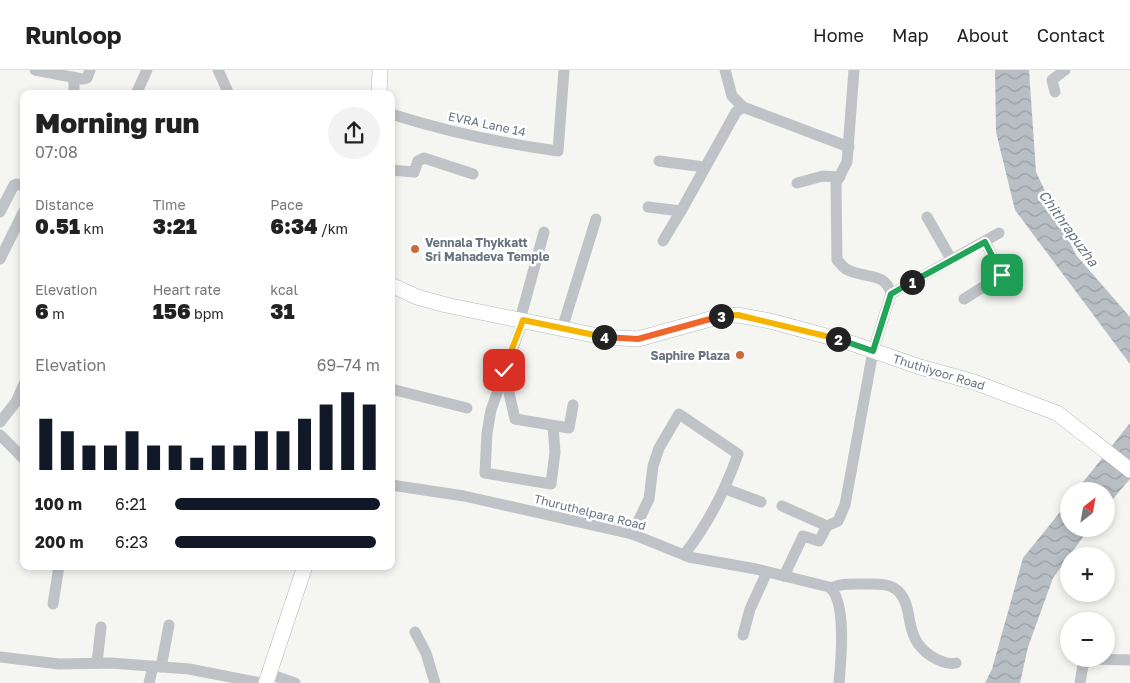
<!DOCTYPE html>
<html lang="en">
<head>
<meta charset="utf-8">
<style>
	body { margin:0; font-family:"Golos Text",sans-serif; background:#f2f2f2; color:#222; height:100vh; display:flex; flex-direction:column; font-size:19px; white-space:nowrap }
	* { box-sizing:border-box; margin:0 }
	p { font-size:16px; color:#767676 }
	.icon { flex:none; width:28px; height:28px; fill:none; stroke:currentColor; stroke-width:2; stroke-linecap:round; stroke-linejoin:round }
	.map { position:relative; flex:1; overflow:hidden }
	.side { position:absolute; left:20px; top:20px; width:375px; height:480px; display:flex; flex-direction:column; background:#fff; border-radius:10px; box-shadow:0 2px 8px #0003 }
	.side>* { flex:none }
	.needle { width:32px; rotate:31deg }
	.buttons { position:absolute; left:1060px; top:412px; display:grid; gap:10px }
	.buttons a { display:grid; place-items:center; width:55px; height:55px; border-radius:50%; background:#fff; box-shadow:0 2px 8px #0003; font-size:25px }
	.pin { position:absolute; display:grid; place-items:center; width:42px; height:42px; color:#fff; margin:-21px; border-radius:10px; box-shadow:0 2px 8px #0006 }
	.km { position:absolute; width:25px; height:25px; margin:-12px; border-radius:50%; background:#222; color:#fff; font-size:14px; line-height:25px; text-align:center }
	.round { display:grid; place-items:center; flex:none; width:52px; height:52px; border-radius:26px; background:#f2f2f2 }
	.headline { display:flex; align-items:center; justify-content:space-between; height:85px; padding:0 15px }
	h1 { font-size:28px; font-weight:800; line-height:38px }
	.metrics { display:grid; grid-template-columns:repeat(3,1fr); gap:8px; height:85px; padding:5px 15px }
	.metrics div { display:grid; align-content:center }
	.metrics b { font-size:21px; font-weight:800 }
	.metrics small { font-size:14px; font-weight:400 }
	.metrics p { font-size:14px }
	.chart { height:140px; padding:10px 15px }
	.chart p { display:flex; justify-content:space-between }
	.chart svg { width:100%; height:90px; margin-top:5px; stroke:#111827; stroke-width:6 }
	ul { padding:0 15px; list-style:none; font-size:16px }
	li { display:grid; grid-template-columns:80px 60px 1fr; align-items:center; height:38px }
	li i { height:12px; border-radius:6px; background:#111827 }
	header { display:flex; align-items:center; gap:30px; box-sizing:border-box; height:70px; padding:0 25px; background:#fff; border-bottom:1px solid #e0e0e0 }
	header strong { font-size:24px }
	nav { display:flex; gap:28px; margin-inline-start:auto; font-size:18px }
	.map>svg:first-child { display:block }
	.water { fill:url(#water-waves) }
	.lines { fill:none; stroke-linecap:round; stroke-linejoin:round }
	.major-casing { stroke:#b3b6ba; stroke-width:16 }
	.minor { stroke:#bfc2c6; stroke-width:11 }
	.major { stroke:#fff; stroke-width:15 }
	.split-1-casing { stroke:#fff; stroke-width:10 }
	.split-2-casing { stroke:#fff; stroke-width:10 }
	.split-3-casing { stroke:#fff; stroke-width:10 }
	.split-4-casing { stroke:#fff; stroke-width:10 }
	.split-5-casing { stroke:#fff; stroke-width:10 }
	.split-1 { stroke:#22a559; stroke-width:6 }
	.split-2 { stroke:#22a559; stroke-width:6 }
	.split-3 { stroke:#f5b400; stroke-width:6 }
	.split-4 { stroke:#f0652b; stroke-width:6 }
	.split-5 { stroke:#f5b400; stroke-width:6 }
	.poi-dot { fill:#cd693b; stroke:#fff; stroke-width:2 }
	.labels { text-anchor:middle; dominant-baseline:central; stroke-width:5; stroke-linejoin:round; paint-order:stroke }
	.street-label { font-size:12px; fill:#687380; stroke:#fff }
	.poi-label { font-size:12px; font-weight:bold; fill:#687380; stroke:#fff; text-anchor:start }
	.water-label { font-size:14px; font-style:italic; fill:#64737c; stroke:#fff }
</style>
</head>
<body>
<header>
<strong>Runloop</strong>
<nav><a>Home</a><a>Map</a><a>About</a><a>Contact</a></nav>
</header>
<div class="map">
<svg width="1130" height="613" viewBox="0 0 1130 613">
	<defs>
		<pattern id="water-waves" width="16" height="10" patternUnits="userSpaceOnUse" patternTransform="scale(1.25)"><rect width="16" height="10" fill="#b7bfc4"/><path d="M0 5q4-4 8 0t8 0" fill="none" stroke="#99a0a4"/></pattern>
	</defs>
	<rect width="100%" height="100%" fill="#f5f5f2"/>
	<!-- water -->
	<g class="water">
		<path d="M 995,0 L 1029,0 L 1036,102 L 1076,185 L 1130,247 L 1130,294 L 1015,140 L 996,62 Z"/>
		<path d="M 1130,353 L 1130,409 L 1106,437 L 1106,421 L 1076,421 Z"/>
		<path d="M 1069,431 L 1069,459 L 1089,459 L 1053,508 L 1028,577 L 1020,613 L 985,613 L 992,599 L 1023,488 Z"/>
	</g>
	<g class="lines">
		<!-- major casing -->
		<g class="major-casing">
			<g id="major">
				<path d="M 379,24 L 380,0"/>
				<path d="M 391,215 L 417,227 L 446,235 L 603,267 L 638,269 L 721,246 L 738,245 L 770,251 L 848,272 L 920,297 L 974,312 L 1057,343 L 1130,400"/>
				<path d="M 266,613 L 305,496"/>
			</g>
		</g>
		<!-- minor -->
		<g class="minor">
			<path d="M 35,0 L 82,9 L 87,8 L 90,0"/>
			<path d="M 218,0 L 229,24"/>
			<path d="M 725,0 L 732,26 L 743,37 L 849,77"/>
			<path d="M 1055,22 L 1052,10 L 1065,0"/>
			<path d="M 74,24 L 74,7"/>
			<path d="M 136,24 L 147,0"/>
			<path d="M 391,44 C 448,62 499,73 558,81 L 564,0"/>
			<path d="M 659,91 L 704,97"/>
			<path d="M 391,100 L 414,102 L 418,91 L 424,88 L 473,104"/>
			<path d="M 797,113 L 823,106 L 840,107"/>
			<path d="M 648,137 L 681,141 L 736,42 L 743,37"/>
			<path d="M 0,142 L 14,115 L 17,114 L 24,116"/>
			<path d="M 927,147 L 951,189"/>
			<path d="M 663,171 L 681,141"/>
			<path d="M 0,189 L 24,141"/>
			<path d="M 891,224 L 999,163"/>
			<path d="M 964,229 L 1002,205 L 985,172"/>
			<path d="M 520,250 L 544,162"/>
			<path d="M 523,250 L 491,340 L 487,363 L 485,403 L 551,414 L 555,382 L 553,356"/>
			<path d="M 562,259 L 596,149"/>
			<path d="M 504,301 L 515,349 L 569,358 L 573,335"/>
			<path d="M 391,319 L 467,338"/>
			<path d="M 0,352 L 16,332 L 24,314"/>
			<path d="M 0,365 L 24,389"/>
			<path d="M 391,415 L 464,426 L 632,464 L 689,487 L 756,499 L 829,517 C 847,530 841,592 839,613"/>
			<path d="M 726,419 L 761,432"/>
			<path d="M 782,436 L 827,456 L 838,451 L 845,435 L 873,281 L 891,224 C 886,201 863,209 846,199 C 843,197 840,193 837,190 L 836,113 L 847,92 L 854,0"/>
			<path d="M 632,464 L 649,429 L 653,396 L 659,378 L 679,344 L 738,384 C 725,421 708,454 684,485"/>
			<path d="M 784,506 L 803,466 L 819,471 L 827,456"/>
			<path d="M 831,518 C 842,513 853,514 865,514 C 876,514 891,513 899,522 C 915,539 902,567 931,586 C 939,591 947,595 956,593"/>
			<path d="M 53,534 L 59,496"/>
			<path d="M 415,562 L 426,583 L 435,613"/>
			<path d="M 743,565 L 750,539 L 767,502"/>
			<path d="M 0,587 L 59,594 L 111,593 L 189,599 L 261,613"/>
			<path d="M 97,593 L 101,557"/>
			<path d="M 161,597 L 169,555"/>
			<path d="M 269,604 L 295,613"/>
			<path d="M 149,613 L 153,596"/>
			<path d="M 1080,613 L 1083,595 L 1091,589 L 1130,590"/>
		</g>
		<!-- major -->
		<use href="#major" class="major"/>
	</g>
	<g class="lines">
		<!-- split-1 casing -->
		<g class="split-1-casing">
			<path id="split-1" d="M 912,212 L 985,172 L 1002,205"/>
		</g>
		<!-- split-2 casing -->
		<g class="split-2-casing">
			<path id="split-2" d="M 838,269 L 873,281 L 891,224 L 912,212"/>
		</g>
		<!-- split-3 casing -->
		<g class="split-3-casing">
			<path id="split-3" d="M 721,246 L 738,245 L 838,269"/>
		</g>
		<!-- split-4 casing -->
		<g class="split-4-casing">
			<path id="split-4" d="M 604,267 L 638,269 L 721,246"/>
		</g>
		<!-- split-5 casing -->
		<g class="split-5-casing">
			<path id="split-5" d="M 504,300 L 523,250 L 604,267"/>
		</g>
		<!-- split-1 -->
		<use href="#split-1" class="split-1"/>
		<!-- split-2 -->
		<use href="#split-2" class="split-2"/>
		<!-- split-3 -->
		<use href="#split-3" class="split-3"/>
		<!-- split-4 -->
		<use href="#split-4" class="split-4"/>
		<!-- split-5 -->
		<use href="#split-5" class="split-5"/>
	</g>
	<!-- markers -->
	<g class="poi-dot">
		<circle cx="415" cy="179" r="5"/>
		<circle cx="740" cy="285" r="5"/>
	</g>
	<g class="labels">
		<!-- street labels -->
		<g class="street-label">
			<text transform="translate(487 54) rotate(12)">EVRA Lane 14</text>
			<text transform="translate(939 302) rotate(17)">Thuthiyoor Road</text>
			<text transform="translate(590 442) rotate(14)">Thuruthelpara Road</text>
		</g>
		<!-- poi labels -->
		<g class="poi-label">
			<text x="425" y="172">Vennala Thykkatt<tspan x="425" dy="14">Sri Mahadeva Temple</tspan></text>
			<text x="730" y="285" text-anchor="end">Saphire Plaza</text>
		</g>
		<!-- water labels -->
		<g class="water-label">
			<text transform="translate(1069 158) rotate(54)">Chithrapuzha</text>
		</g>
	</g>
</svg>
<div class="buttons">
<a><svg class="needle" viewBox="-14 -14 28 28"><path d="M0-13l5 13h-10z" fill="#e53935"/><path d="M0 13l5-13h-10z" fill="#767676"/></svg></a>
<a>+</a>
<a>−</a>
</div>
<div class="pin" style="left:1002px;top:205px;background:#1e9e55"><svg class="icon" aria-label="arrive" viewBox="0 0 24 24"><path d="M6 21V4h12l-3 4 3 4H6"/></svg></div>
<div class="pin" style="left:504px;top:300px;background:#d93025"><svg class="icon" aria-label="check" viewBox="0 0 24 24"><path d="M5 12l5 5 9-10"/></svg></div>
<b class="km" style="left:912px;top:212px">1</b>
<b class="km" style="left:838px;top:269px">2</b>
<b class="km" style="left:721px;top:246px">3</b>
<b class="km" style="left:604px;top:267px">4</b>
<section class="side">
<div class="headline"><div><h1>Morning run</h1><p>07:08</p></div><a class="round"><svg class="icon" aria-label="share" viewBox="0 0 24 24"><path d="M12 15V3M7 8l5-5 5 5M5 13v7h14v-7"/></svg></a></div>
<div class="metrics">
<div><p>Distance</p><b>0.51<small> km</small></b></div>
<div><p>Time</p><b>3:21</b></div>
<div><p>Pace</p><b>6:34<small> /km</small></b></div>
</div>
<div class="metrics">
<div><p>Elevation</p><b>6<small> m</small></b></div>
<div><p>Heart rate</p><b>156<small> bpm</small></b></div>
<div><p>kcal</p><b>31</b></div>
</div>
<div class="chart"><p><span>Elevation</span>69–74 m</p>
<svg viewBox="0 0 160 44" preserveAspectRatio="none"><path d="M5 44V19M15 44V25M25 44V32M35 44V32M45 44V25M55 44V32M65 44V32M75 44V38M85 44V32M95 44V32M105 44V25M115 44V25M125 44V19M135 44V12M145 44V6M155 44V12"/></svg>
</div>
<ul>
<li><b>100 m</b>6:21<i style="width:100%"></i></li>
<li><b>200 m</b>6:23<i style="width:98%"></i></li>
</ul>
</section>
</div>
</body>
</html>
